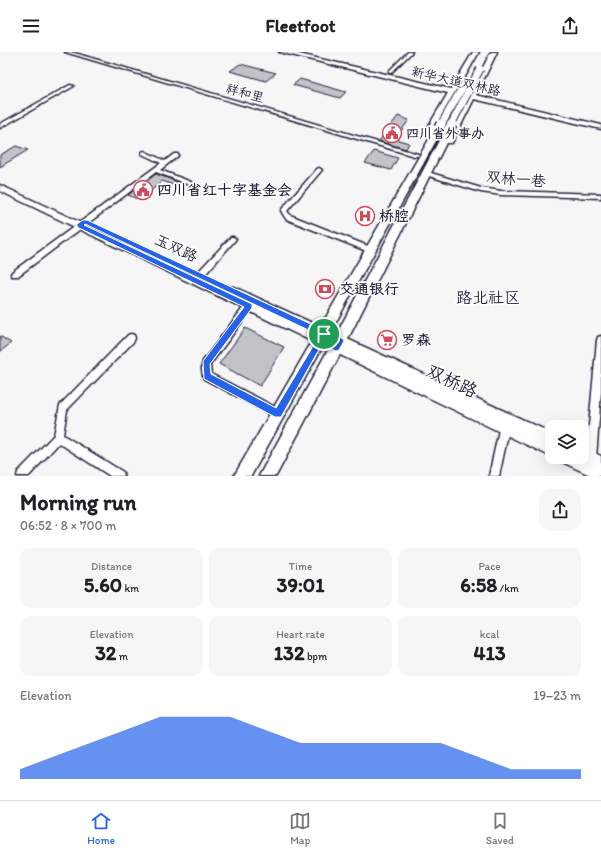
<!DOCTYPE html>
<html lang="en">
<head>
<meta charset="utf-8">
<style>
	body { margin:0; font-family:Itim,"LXGW WenKai TC",sans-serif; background:#f6f6f6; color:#202124; height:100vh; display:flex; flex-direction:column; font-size:15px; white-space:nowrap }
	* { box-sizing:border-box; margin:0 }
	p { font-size:13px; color:#757577 }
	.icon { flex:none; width:22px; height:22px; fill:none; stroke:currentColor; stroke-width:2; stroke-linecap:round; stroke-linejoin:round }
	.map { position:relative; height:424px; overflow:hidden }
	.panel { display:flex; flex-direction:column; background:#fff; flex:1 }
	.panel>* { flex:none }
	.tools { position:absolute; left:545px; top:368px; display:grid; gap:8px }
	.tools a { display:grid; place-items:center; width:44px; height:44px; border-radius:8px; background:#fff; box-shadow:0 4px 16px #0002; font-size:20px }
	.pin { position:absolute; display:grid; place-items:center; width:34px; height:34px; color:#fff; margin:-17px; border:2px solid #fff; border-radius:50%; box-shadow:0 1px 4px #0007 }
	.round { display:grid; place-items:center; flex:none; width:42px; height:42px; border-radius:12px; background:#f6f6f6 }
	.overview { display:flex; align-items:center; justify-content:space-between; height:68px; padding:0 20px }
	h1 { font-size:22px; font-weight:700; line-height:30px }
	.metrics { display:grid; grid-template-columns:repeat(3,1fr); gap:6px; height:68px; padding:4px 20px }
	.metrics div { display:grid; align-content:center; border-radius:10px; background:#f6f6f6; text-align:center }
	.metrics b { font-size:20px; font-weight:700 }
	.metrics small { font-size:11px; font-weight:400 }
	.metrics p { font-size:11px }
	.chart { height:112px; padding:8px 20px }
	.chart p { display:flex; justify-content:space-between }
	.chart svg { width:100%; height:72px; margin-top:4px; fill:#2563eb; opacity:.7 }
	header { display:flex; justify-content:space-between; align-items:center; height:52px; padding:0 20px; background:#fff; font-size:18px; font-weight:700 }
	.dock { display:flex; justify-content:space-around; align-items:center; height:56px; border-top:1px solid #e0e0e0; background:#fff; font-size:11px; color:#757577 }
	.dock a { display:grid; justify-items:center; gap:2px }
	.dock .on { color:#2563eb }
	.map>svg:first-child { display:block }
	.building { fill:#c2c2c9; stroke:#22223b }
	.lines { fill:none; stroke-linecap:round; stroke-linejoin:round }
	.street-casing { stroke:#22223b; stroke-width:3 }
	.secondary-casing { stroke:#22223b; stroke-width:3 }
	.primary-casing { stroke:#22223b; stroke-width:3 }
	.street { fill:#fff; fill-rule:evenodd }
	.secondary { fill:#fff; fill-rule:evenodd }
	.primary { fill:#fff; fill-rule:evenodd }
	.primary-bridge-far1-casing { stroke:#22223b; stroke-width:9; stroke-linecap:butt }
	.primary-bridge-casing { stroke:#22223b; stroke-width:12; stroke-linecap:butt }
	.primary-bridge-far1 { stroke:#fff; stroke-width:7 }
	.primary-bridge { stroke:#fff; stroke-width:9 }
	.route { fill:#2563eb; stroke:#fff; fill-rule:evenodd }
	.labels { text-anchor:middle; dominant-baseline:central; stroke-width:3.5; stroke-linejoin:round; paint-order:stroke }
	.far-street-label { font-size:13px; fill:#22223b; stroke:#fff }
	.far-poi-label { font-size:13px; font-weight:bold; fill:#22223b; stroke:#fff; text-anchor:start }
	.street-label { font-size:15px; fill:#22223b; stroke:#fff }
	.poi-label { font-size:15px; font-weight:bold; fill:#22223b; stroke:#fff; text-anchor:start }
	.neighbourhood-label { font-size:16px; fill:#22223b; stroke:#fff }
	.near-street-label { font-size:18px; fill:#22223b; stroke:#fff }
</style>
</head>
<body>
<header><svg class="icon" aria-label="menu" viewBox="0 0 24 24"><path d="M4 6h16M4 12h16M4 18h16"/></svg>Fleetfoot<svg class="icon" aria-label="share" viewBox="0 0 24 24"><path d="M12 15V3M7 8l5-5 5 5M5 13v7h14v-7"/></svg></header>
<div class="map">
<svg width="601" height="424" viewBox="0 0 601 424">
	<rect width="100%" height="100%" fill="#f6f6f7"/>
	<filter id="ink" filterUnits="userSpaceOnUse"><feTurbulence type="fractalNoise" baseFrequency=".025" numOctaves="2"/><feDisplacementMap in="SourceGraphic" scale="8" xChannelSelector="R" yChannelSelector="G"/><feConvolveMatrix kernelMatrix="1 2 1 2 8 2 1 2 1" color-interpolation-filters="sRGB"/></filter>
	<g filter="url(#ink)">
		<!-- building -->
		<g class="building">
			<path d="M 240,12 L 276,21 L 266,29 L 230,19 Z"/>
			<path d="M 300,27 L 346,40 L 340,46 L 293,33 Z"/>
			<path d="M 398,64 L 409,68 L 395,87 L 409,91 L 406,97 L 379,89 Z"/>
			<path d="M 16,94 L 28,98 L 0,115 L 0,103 Z"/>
			<path d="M 374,99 L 398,106 L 391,118 L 365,111 Z"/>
			<path d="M 156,122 L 183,132 L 179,135 L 162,129 L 140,148 L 128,143 Z"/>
			<path d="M 245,276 L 284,295 L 260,334 L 219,312 Z"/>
			<path d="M 0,284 L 11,291 L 0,300 Z"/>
		</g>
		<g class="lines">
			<!-- street casing -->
			<g class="street-casing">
				<g id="street">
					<path d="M 65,0 L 71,0 L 418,102 L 419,103 L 418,104 L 414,104 Z"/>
					<path d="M 408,0 L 412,0 L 391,21 L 389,21 L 389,19 Z"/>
					<path d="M 70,33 L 74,34 L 0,76 L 0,72 Z"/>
					<path d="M 144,99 L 165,109 L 174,102 L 178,102 L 178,104 L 160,118 L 191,130 L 191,132 L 187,132 L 156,120 L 18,224 L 12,224 L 11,222 L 12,220 L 161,111 L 142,102 L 142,100 Z"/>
					<path d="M 319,116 L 322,118 L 321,119 L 287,159 L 290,163 L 373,196 L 374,198 L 373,200 L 369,200 L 286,167 L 281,159 L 282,157 L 317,117 Z"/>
					<path d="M 431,121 L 481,136 L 501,139 L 601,142 L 601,146 L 501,143 L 481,140 L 429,124 L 428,123 Z"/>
					<path d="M 231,185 L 233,185 L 236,187 L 203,225 L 197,225 L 196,223 L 197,221 Z"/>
					<path d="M 249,251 L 252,252 L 253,254 L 252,256 L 210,313 L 211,322 L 281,358 L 283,361 L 281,364 L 278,366 L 204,327 C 202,322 201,314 203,309 L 246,252 Z"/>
					<path d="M 131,282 L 134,283 L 135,286 L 134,289 L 67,358 L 63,383 L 123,420 L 124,424 L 110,424 L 59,391 L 29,424 L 17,424 L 18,420 L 54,383 L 60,353 L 128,283 Z"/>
					<path d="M 601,284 L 601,340 L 596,406 L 594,409 L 591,411 L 588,409 L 586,406 L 597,288 L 598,285 Z"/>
					<path d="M 505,368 L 508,370 L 510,373 L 499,424 L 489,424 L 500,373 L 502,370 Z"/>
				</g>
			</g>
			<!-- secondary casing -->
			<g class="secondary-casing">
				<g id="secondary">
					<path d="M 0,133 L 225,238 L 226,235 L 234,235 L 552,381 L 552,405 L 0,139 Z"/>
					<path d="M 582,395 L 601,404 L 601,424 L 592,424 L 562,410 L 560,405 L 582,405 Z"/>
				</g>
			</g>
			<!-- primary casing -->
			<g class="primary-casing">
				<path id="primary" d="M 279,0 L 290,0 L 451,37 L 473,0 L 479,0 L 457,39 L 469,42 L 491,0 L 497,0 L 476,43 L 601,73 L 601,77 L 474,47 L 452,91 L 446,91 L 345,293 L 276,424 L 259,424 L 335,285 L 444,79 L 448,77 L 451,77 L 467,46 L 455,43 L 436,74 L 443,76 L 251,424 L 234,424 L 431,84 L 424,82 L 448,41 Z"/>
			</g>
			<!-- street -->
			<use href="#street" class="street"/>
			<!-- secondary -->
			<use href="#secondary" class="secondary"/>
			<!-- primary -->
			<use href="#primary" class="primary"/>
			<!-- primary-bridge-far1 casing -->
			<g class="primary-bridge-far1-casing">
				<g id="primary-bridge-far1">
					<path d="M 441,73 L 465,31"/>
					<path d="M 451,73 L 480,17"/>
				</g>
			</g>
			<!-- primary-bridge casing -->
			<g class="primary-bridge-casing">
				<g id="primary-bridge">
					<path d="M 439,76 L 441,72"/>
					<path d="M 448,79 L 452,72"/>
				</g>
			</g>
			<!-- primary-bridge-far1 -->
			<use href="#primary-bridge-far1" class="primary-bridge-far1"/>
			<!-- primary-bridge -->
			<use href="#primary-bridge" class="primary-bridge"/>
		</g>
	</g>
	<!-- route -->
	<path class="route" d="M 83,168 L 87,168 L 343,287 L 344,289 L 339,298 L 336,299 L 322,292 L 281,365 L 275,365 L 204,327 L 203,309 L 244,255 L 77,175 L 77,172 ZM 85,172 L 321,284 L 335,290 L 320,285 L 318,286 L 276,356 L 211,322 L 210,312 L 252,256 L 252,252 L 84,173 Z"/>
	<!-- icons -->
	<defs>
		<g id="civic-ring" transform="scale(1)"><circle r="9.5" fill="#fff" stroke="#d1495b" stroke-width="1.5"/><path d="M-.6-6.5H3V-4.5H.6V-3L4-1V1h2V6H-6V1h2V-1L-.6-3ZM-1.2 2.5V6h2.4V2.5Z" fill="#d1495b"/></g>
		<g id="hospital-ring" transform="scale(1)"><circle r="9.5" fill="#fff" stroke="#d1495b" stroke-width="1.5"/><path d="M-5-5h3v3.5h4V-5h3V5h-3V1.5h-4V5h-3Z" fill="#d1495b"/></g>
		<g id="bank-ring" transform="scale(1)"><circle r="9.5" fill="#fff" stroke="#d1495b" stroke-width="1.5"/><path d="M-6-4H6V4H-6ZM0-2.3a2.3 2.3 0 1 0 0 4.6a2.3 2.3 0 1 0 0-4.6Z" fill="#d1495b"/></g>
		<g id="supermarket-ring" transform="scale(1)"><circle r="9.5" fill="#fff" stroke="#d1495b" stroke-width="1.5"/><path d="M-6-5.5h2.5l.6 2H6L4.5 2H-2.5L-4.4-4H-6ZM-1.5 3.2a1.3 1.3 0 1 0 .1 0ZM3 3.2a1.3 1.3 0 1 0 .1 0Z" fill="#d1495b"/></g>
	</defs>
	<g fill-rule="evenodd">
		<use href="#civic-ring" x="392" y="81"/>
		<use href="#civic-ring" x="143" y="138"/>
		<use href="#hospital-ring" x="365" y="164"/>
		<use href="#bank-ring" x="325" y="237"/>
		<use href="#supermarket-ring" x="387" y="288"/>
	</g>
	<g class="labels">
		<!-- far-street labels -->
		<g class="far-street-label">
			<text transform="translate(456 29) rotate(13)">新华大道双林路</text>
			<text transform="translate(245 41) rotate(16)">祥和里</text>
		</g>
		<!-- far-poi labels -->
		<g class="far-poi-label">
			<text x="406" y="81">四川省外事办</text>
		</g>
		<!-- street labels -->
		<g class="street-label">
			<text transform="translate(516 127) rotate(5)">双林一巷</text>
			<text transform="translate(176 196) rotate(25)">玉双路</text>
		</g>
		<!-- poi labels -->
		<g class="poi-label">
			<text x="157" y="138">四川省红十字基金会</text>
			<text x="379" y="164">桥腔</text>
			<text x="339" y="237">交通银行</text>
			<text x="401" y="288">罗森</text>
		</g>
		<!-- neighbourhood labels -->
		<g class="neighbourhood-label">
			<text x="488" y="245">路北社区</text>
		</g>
		<!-- near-street labels -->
		<g class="near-street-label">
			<text transform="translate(452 329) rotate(25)">双桥路</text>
		</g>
	</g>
</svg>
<div class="tools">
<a><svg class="icon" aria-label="layers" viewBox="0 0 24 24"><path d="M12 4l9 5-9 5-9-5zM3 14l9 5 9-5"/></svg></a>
</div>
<div class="pin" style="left:324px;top:282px;background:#1e9e55"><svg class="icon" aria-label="arrive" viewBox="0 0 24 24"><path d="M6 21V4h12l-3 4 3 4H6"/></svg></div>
</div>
<section class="panel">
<div class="overview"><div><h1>Morning run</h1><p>06:52 · 8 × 700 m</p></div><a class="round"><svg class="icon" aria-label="share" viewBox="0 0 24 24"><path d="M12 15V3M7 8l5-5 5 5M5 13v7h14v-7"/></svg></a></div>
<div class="metrics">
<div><p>Distance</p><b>5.60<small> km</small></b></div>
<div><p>Time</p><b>39:01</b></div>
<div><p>Pace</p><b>6:58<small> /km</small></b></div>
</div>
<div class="metrics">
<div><p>Elevation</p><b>32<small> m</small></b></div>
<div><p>Heart rate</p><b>132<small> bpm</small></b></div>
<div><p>kcal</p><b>413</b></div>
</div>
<div class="chart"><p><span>Elevation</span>19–23 m</p>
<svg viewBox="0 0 160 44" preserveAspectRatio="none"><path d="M0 44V38L10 30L20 22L30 14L40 6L50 6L60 6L70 14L80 22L90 22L100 22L110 22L120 22L130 30L140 38L150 38L160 38V44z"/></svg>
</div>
</section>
<nav class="dock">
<a class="on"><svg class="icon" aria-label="home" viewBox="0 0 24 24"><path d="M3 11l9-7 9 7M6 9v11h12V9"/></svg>Home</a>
<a><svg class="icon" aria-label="map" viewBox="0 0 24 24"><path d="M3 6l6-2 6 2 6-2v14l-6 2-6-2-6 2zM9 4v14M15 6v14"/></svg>Map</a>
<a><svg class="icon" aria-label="saved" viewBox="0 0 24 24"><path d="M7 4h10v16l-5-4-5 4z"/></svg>Saved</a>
</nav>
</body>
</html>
